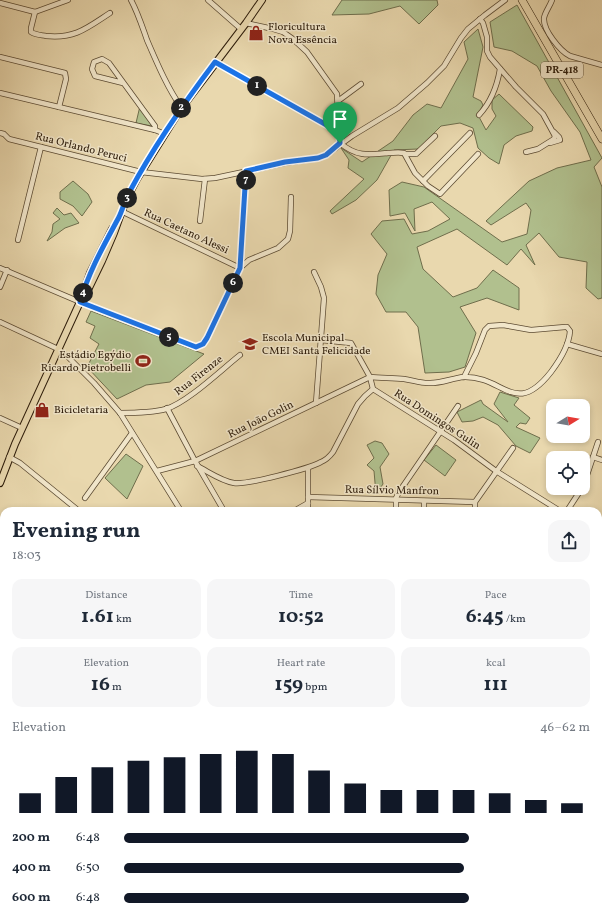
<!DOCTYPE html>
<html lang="en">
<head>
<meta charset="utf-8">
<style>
	body { margin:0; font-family:Vollkorn,serif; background:#f6f6f7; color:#1f2937; height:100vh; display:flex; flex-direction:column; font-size:15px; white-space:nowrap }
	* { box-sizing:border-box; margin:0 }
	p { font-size:13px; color:#747a83 }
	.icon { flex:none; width:22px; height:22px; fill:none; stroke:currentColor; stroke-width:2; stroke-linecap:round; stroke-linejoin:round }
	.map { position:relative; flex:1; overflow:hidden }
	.sheet { position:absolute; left:0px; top:507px; width:602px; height:414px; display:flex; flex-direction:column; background:#fff; border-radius:12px 12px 0 0; box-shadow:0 2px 6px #0003 }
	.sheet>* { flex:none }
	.needle { width:26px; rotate:79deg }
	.tools { position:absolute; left:546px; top:399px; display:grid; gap:8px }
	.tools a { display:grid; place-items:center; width:44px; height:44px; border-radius:8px; background:#fff; box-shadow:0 2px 6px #0003; font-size:20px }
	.pin { position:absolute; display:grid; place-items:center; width:34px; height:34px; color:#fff; margin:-41px -17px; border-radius:50% 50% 50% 0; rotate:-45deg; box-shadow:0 0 4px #0007 }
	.pin .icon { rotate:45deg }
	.km { position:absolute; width:20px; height:20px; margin:-10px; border-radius:50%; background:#222; color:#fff; font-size:11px; line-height:20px; text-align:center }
	.round { display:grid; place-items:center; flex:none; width:42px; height:42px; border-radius:12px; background:#f6f6f7 }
	.head { display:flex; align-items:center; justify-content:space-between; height:68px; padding:0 12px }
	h1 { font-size:22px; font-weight:700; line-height:30px }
	.metrics { display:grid; grid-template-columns:repeat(3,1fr); gap:6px; height:68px; padding:4px 12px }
	.metrics div { display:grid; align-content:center; border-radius:10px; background:#f6f6f7; text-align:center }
	.metrics b { font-size:20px; font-weight:700 }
	.metrics small { font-size:11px; font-weight:400 }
	.metrics p { font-size:11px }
	.chart { height:112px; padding:8px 12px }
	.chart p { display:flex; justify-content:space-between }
	.chart svg { width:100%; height:72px; margin-top:4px; stroke:#111827; stroke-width:6 }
	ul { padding:0 12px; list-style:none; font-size:13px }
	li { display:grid; grid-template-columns:64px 48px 1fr; align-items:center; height:30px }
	li i { height:10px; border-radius:5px; background:#111827 }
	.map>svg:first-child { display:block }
	.green { fill:#b1c08e; stroke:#6f6e4c }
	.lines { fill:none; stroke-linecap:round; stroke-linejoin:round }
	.minor-casing { stroke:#5c4b33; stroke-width:6 }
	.major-casing { stroke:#2d1c0a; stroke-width:8 }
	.highway-casing { stroke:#2d1c0a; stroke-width:8 }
	.minor { stroke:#f1e6ca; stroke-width:4.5 }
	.major { stroke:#e9d8ae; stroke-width:6 }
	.highway { stroke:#e9d8ae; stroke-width:7 }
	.route-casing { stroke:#fff; stroke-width:8 }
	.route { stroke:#1a73e8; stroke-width:5 }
	.labels { text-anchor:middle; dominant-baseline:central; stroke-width:3; stroke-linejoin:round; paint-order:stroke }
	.shield { fill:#f1e6ca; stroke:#685944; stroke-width:1 }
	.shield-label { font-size:10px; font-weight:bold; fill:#2d1c0a }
	.poi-label { font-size:11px; fill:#2d1c0a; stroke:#f1e6ca; text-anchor:start }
	.street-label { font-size:11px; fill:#2d1c0a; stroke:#f1e6ca }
</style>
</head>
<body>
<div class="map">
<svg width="602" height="921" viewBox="0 0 602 921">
	<rect width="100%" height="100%" fill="#e9d8ae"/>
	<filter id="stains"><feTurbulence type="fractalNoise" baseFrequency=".005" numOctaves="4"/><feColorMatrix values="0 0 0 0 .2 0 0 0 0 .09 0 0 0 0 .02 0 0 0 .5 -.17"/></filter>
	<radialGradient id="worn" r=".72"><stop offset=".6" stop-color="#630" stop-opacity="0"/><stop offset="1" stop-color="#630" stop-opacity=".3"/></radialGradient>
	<!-- green -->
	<g class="green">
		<path d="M 342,0 L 437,0 L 438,5 L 419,24 L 400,6 L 369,14 L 332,15 Z"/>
		<path d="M 517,5 L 602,158 L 594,167 L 602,187 L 602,298 L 598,299 L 586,288 L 587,262 L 559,257 L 539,233 L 526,245 L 535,265 L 521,249 L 507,265 L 457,229 L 417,247 L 423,269 L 453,297 L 477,288 L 493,270 L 519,288 L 519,310 L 487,298 L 460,307 L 476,333 L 465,367 L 449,372 L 425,373 L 418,327 L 406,312 L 386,312 L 376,294 L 378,275 L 387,254 L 371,234 L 382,221 L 404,219 L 412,234 L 428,231 L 450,219 L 432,202 L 414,209 L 415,231 L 405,213 L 390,216 L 389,190 L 402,182 L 424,187 L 502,242 L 527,234 L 531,210 L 526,203 L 491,225 L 486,221 L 529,181 L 557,168 L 591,160 L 580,132 L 551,91 L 537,66 L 512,51 L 494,47 L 490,22 Z"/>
		<path d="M 478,29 L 483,47 L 473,97 L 481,101 L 483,105 L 478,115 L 486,130 L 496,116 L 492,109 L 492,100 L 499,94 L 533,127 L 532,131 L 516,136 L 504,145 L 499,164 L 489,158 L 478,148 L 473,128 L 460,123 L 441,126 L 418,149 L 394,150 L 377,180 L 356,200 L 332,214 L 330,211 L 364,179 L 348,168 L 349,160 L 341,148 L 362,162 L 393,141 L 413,115 L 427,104 L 441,108 L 468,59 L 464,42 Z"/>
		<path d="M 140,106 L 153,126 L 152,126 L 136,123 Z"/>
		<path d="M 73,181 L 88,194 L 92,202 L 82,216 L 73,206 L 60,199 L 60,192 Z"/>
		<path d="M 57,208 L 64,215 L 71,213 L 79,223 L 65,228 L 47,241 L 52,232 L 53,224 L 60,219 L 53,213 Z"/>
		<path d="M 91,311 L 204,354 L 170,382 L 146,385 L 117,399 L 87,367 L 99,344 L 90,338 L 95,326 L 86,322 Z"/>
		<path d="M 500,392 L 519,398 L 514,405 L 530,418 L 526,424 L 520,423 L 516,427 L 540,438 L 530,453 L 516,446 L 498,425 L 483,417 L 473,421 L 462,422 L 457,412 L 481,400 L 483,404 L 508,422 L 494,404 Z"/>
		<path d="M 375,441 L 382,443 L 389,454 L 380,467 L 383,484 L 376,494 L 374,471 L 367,465 L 374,458 L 367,445 Z"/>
		<path d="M 436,445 L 456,460 L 445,476 L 424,460 Z"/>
		<path d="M 126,454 L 143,466 L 127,499 L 105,478 Z"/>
		<path d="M 598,719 L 602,719 L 602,776 L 598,777 Z"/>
		<path d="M 76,917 L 136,917 L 138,921 L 88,921 L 76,919 Z"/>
	</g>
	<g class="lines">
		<!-- minor casing -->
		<g class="minor-casing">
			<g id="minor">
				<path d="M 131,0 C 138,13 142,26 147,40 C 157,63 167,87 181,107"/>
				<path d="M 208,0 L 241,29"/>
				<path d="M 552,0 C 550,6 545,12 544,18 C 543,30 560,51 570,56 L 602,65"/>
				<path d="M 0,3 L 35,12 L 68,0"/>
				<path d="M 35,12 L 31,28 L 31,32 C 36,35 41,35 46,36 C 75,39 87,28 110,13"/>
				<path d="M 480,19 L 483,23 L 487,37 L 487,51 L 490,57 L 516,87 L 543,114 L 555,136 L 554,139 L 538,149 L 526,152"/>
				<path d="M 246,23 L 273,29 L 283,32 L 293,39 L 307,52 L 337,94 L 339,132"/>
				<path d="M 0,57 L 65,73 L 66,79 L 59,107"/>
				<path d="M 215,62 L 339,132 L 340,143 C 357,157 368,155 388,153 C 393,153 398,152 404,153 L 415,173 L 428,186 L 440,194 L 478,154"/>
				<path d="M 123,83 L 95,76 L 92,69 L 94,62 L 102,59 L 109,63 L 155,126 L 155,130"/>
				<path d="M 0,93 L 155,130 L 165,134"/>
				<path d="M 338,101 L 361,84"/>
				<path d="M 479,115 C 491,102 497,87 500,69"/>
				<path d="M 0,133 L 4,134 L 9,139 L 141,172 L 202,179 L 215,178 L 285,163 L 318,158 L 326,155 L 352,136 L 398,108 L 427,83 L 444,66 L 461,38 L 468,29 L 485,15 L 505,0"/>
				<path d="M 550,143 L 560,140 L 559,137 L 554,132"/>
				<path d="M 405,154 L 416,154 L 435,136"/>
				<path d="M 423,181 L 470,133"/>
				<path d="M 121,211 L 240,268 L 249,260 L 278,248 L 288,239 L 290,231 L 291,197"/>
				<path d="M 200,221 L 205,179"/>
				<path d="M 18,240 L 41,147"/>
				<path d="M 0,268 L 80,302 L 193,347 L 200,346 L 207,338 L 240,268 L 246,171"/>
				<path d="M 314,272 L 321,287 L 324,298 L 316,403"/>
				<path d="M 0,287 L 7,270"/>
				<path d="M 0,322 L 58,349 L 67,356 L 94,383 L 120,413 L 181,511"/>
				<path d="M 321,340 L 351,343 L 370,377 L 373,389 L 454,440 L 496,471 L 560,511"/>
				<path d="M 567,344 L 602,354"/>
				<path d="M 167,408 L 195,461 L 224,511"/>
				<path d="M 120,413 C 135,413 151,413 166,409 C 188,402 221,370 240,355"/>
				<path d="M 0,418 L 22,428"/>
				<path d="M 9,457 L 20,463 L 79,511"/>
				<path d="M 593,457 L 602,460"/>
				<path d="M 197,466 C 209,472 221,481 234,483 C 247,485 308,469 321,462 C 326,460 330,456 333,452 L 358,404 L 365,396 L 373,389"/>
				<path d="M 157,471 L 195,461 L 370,377 C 381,378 393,378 404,379 C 412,380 420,383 428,383 C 440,384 452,378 464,377 C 504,376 515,418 551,372 C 560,360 569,346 570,331 L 567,327 L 565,327 L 531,330 L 503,325 L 489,326 L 485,330 L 476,353 L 464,377"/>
				<path d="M 583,487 L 598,442"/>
				<path d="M 308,497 L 475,502"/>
				<path d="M 85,498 L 132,433"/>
				<path d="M 294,511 L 308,503"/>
				<path d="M 308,511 L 308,468"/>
				<path d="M 396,511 L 396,498 L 399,492 L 458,406"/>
				<path d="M 424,511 L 424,501"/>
				<path d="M 475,511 L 475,502 L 513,448"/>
				<path d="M 567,511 L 582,488"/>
				<path d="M 0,570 L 4,572"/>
				<path d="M 0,637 L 4,624"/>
				<path d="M 598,642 L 602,655"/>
				<path d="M 0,648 L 4,650"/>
				<path d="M 598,714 L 602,713"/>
				<path d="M 0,717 L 4,717"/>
				<path d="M 0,764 L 4,765"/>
				<path d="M 598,779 L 602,779"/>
				<path d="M 598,787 L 602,819"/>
				<path d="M 0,825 L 4,826"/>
				<path d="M 598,833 L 602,832"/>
				<path d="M 598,884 L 602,884"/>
				<path d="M 0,886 L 4,872"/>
				<path d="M 72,917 L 73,921"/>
				<path d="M 191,917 L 192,921"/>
				<path d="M 258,917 L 259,921"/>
				<path d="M 348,917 L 348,921"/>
				<path d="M 411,917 L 412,921"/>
				<path d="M 532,917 L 532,921"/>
				<path d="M 422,921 L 440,917"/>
			</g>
		</g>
		<!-- major casing -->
		<g class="major-casing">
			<g id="major">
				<path d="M 80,302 L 87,292 L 102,261 L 114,233 L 126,200 L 137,179 L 180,110 L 246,23 L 262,0"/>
				<path d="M 0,483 L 15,444 L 80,302 L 90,273 L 112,229"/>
			</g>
		</g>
		<!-- highway casing -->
		<g class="highway-casing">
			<path id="highway" d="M 522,0 L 602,139"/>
		</g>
		<!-- minor -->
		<use href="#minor" class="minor"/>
		<!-- major -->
		<use href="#major" class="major"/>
		<!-- highway -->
		<use href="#highway" class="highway"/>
	</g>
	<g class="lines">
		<!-- route casing -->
		<g class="route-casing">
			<path id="route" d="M 215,62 L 339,132 L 340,143 L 326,155 L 318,158 L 285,162 L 246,171 L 240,268 L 207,338 L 203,344 L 196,347 L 80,302 C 89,271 104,245 119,217 C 123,208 125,200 130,191 C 154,146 184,103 215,62 Z"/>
		</g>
		<!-- route -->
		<use href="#route" class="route"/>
	</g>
	<!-- icons -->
	<defs>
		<g id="shop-bare" transform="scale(1.2)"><path d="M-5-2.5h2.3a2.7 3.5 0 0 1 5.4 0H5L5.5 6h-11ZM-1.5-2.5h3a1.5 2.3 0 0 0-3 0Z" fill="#8f2418" stroke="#f1e6ca" stroke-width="2.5" paint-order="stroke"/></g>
		<g id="school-bare" transform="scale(1.2)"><path d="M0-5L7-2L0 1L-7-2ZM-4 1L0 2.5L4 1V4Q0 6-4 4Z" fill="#8f2418" stroke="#f1e6ca" stroke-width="2.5" paint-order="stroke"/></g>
		<g id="stadium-bare" transform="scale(1.2)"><path d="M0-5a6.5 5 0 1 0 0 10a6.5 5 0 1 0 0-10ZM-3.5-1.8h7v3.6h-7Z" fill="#8f2418" stroke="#f1e6ca" stroke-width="2.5" paint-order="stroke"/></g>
	</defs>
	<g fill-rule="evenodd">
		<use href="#shop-bare" x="256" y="33"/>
		<use href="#school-bare" x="250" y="344"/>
		<use href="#stadium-bare" x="143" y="361"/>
		<use href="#shop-bare" x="42" y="410"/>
	</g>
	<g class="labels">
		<!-- shield labels -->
		<rect class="shield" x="541" y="62" width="42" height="16" rx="3"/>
		<g class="shield-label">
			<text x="562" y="70">PR-418</text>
		</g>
		<!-- poi labels -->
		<g class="poi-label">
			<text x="268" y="27">Floricultura<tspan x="268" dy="13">Nova Essência</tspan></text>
			<text x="262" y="338">Escola Municipal<tspan x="262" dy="13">CMEI Santa Felicidade</tspan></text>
			<text x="131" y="355" text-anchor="end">Estádio Egýdio<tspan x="131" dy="13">Ricardo Pietrobelli</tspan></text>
			<text x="54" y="410">Bicicletaria</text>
		</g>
		<!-- street labels -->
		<g class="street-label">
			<text transform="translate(81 148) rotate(14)">Rua Orlando Peruci</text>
			<text transform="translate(186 232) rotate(25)">Rua Caetano Alessi</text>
			<text transform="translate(199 376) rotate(-38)">Rua Firenze</text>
			<text transform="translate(261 420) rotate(-26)">Rua João Golin</text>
			<text transform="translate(437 420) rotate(33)">Rua Domingos Gulin</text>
			<text transform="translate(392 491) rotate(1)">Rua Sílvio Manfron</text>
		</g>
	</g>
	<rect width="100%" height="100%" filter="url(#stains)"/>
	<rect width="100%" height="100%" fill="url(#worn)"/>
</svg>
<div class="tools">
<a><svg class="needle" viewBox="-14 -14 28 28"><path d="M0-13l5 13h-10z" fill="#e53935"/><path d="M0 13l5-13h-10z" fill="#747a83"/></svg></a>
<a><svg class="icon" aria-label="locate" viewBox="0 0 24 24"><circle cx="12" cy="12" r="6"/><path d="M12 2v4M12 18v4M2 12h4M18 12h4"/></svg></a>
</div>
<div class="pin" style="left:340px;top:143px;background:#1e9e55"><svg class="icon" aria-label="arrive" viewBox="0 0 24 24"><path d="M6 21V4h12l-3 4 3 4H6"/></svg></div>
<b class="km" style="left:257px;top:86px">1</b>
<b class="km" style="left:181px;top:108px">2</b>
<b class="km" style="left:127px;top:198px">3</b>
<b class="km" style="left:83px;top:293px">4</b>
<b class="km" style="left:169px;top:337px">5</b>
<b class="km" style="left:233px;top:283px">6</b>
<b class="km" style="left:246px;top:180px">7</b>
<section class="sheet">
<div class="head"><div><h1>Evening run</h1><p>18:03</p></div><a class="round"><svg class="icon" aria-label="share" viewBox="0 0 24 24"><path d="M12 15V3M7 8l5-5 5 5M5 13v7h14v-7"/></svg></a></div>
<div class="metrics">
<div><p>Distance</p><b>1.61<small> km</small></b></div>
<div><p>Time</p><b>10:52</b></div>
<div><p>Pace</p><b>6:45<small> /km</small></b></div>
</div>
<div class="metrics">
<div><p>Elevation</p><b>16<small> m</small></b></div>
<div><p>Heart rate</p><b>159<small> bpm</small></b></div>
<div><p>kcal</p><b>111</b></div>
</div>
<div class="chart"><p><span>Elevation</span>46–62 m</p>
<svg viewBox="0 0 160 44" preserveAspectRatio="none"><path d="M5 44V32M15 44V22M25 44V16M35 44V12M45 44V10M55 44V8M65 44V6M75 44V8M85 44V18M95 44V26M105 44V30M115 44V30M125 44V30M135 44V32M145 44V36M155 44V38"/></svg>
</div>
<ul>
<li><b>200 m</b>6:48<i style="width:74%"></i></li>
<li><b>400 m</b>6:50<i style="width:73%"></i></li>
<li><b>600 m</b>6:48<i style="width:74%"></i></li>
</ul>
</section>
</div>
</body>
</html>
